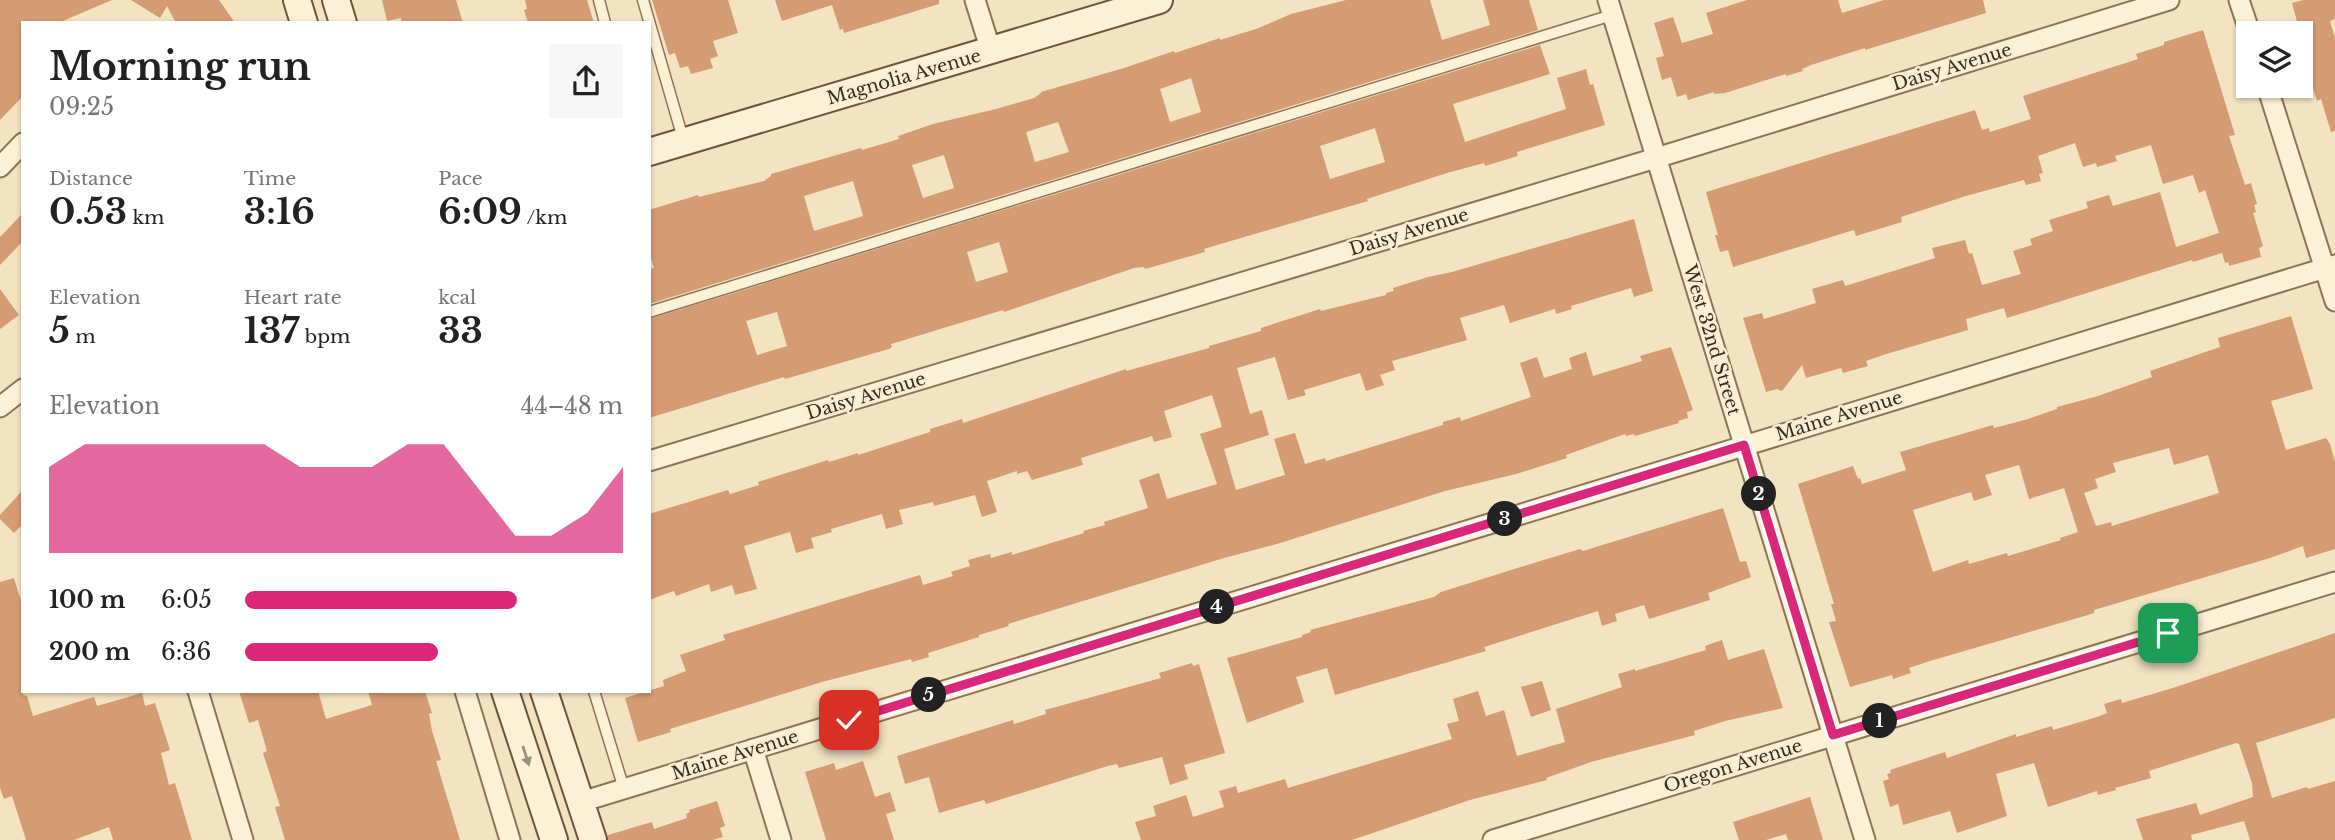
<!DOCTYPE html>
<html lang="en">
<head>
<meta charset="utf-8">
<style>
	body { margin:0; font-family:"Libre Baskerville",serif; background:#f6f6f6; color:#222; height:100vh; display:flex; flex-direction:column; font-size:26px; white-space:nowrap }
	* { box-sizing:border-box; margin:0 }
	p { font-size:23px; color:#767676 }
	.icon { flex:none; width:38px; height:38px; fill:none; stroke:currentColor; stroke-width:2; stroke-linecap:round; stroke-linejoin:round }
	.map { position:relative; flex:1; overflow:hidden }
	.side { position:absolute; left:21px; top:21px; width:630px; height:672px; display:flex; flex-direction:column; background:#fff; border-radius:0px; box-shadow:0 2px 5px #0004 }
	.side>* { flex:none }
	.tools { position:absolute; left:2236px; top:21px; display:grid; gap:14px }
	.tools a { display:grid; place-items:center; width:77px; height:77px; border-radius:0px; background:#fff; box-shadow:0 2px 5px #0004; font-size:35px }
	.pin { position:absolute; display:grid; place-items:center; width:60px; height:60px; color:#fff; margin:-30px; border-radius:14px; box-shadow:0 4px 10px #0006 }
	.km { position:absolute; width:35px; height:35px; margin:-18px; border-radius:50%; background:#222; color:#fff; font-size:19px; line-height:35px; text-align:center }
	.round { display:grid; place-items:center; flex:none; width:74px; height:74px; border-radius:0px; background:#f6f6f6 }
	.overview { display:flex; align-items:center; justify-content:space-between; height:119px; padding:0 28px }
	h1 { font-size:38px; font-weight:700; line-height:52px }
	.metrics { display:grid; grid-template-columns:repeat(3,1fr); gap:10px; height:119px; padding:7px 28px }
	.metrics div { display:grid; align-content:center }
	.metrics b { font-size:35px; font-weight:700 }
	.metrics small { font-size:19px; font-weight:400 }
	.metrics p { font-size:19px }
	.chart { height:196px; padding:14px 28px }
	.chart p { display:flex; justify-content:space-between }
	.chart svg { width:100%; height:126px; margin-top:7px; fill:#db2777; opacity:.7 }
	ul { padding:0 28px; list-style:none; font-size:23px }
	li { display:grid; grid-template-columns:112px 84px 1fr; align-items:center; height:52px }
	li i { height:18px; border-radius:9px; background:#db2777 }
	.map>svg:first-child { display:block }
	.building { fill:#d59b73; fill-rule:evenodd }
	.lines { fill:none; stroke-linecap:round; stroke-linejoin:round }
	.lane-casing { stroke:#8e7456; stroke-width:13 }
	.street-casing { stroke:#8e7456; stroke-width:23 }
	.secondary-casing { stroke:#70543a; stroke-width:30 }
	.lane { stroke:#fcf0d5; stroke-width:10 }
	.street { stroke:#fcf0d5; stroke-width:19 }
	.secondary { stroke:#fcf0d5; stroke-width:26 }
	.oneway { fill:#9c8e78 }
	.route-casing { stroke:#fff; stroke-width:14 }
	.route { stroke:#db2777; stroke-width:9 }
	.labels { text-anchor:middle; dominant-baseline:central; stroke-width:5; stroke-linejoin:round; paint-order:stroke }
	.street-label { font-size:18px; fill:#3c2b1c; stroke:#f9edd2 }
</style>
</head>
<body>
<div class="map">
<svg width="2335" height="840" viewBox="0 0 2335 840">
	<rect width="100%" height="100%" fill="#f2e3c1"/>
	<!-- building -->
	<g class="building">
		<path d="M 0,0 L 112,0 L 58,23 L 23,23 L 23,96 L 0,120 Z"/>
		<path d="M 131,0 L 219,0 L 235,23 L 176,23 L 167,6 L 160,18 Z"/>
		<path d="M 382,0 L 456,0 L 463,23 L 402,23 L 401,18 L 387,21 Z"/>
		<path d="M 525,0 L 587,0 L 594,23 L 528,23 L 524,10 L 527,9 Z"/>
		<path d="M 652,0 L 728,0 L 738,33 L 713,41 L 718,56 L 710,59 L 713,68 L 691,74 L 688,66 L 680,68 L 675,53 L 669,55 Z"/>
		<path d="M 775,0 L 939,0 L 939,4 L 844,33 L 843,29 L 840,30 L 832,5 L 782,21 Z"/>
		<path d="M 1346,0 L 1430,0 L 1442,40 L 1490,25 L 1483,0 L 1529,0 L 1538,30 L 649,304 L 649,269 L 654,268 L 649,252 L 649,210 L 698,195 L 699,197 L 764,181 L 771,176 L 771,174 L 861,148 L 862,150 L 899,139 L 898,136 L 933,124 L 996,109 L 1034,98 L 1041,93 L 1041,92 L 1124,68 L 1174,51 L 1175,53 L 1220,38 L 1220,40 L 1256,29 L 1291,14 ZM 1191,78 L 1201,112 L 1170,122 L 1160,89 ZM 1058,122 L 1069,152 L 1035,162 L 1026,132 ZM 944,155 L 954,188 L 923,198 L 912,165 ZM 853,181 L 863,216 L 814,231 L 804,196 Z"/>
		<path d="M 1747,0 L 1838,0 L 1842,13 L 1884,0 L 1983,0 L 1986,13 L 1865,50 L 1865,48 L 1811,65 L 1802,69 L 1803,71 L 1786,76 L 1786,74 L 1725,93 L 1714,94 L 1714,92 L 1688,100 L 1686,94 L 1677,97 L 1671,77 L 1662,80 L 1656,58 L 1664,56 L 1654,23 L 1673,17 L 1682,43 L 1713,34 L 1706,13 Z"/>
		<path d="M 2303,0 L 2335,0 L 2335,19 L 2330,21 L 2335,38 L 2335,131 L 2331,132 L 2321,99 L 2317,101 L 2304,59 L 2307,58 L 2292,3 Z"/>
		<path d="M 2203,30 L 2235,135 L 2229,136 L 2245,185 L 2251,183 L 2257,204 L 2254,205 L 2256,212 L 2253,213 L 2263,246 L 2259,248 L 2261,257 L 2229,266 L 2228,262 L 2225,263 L 2222,253 L 2193,262 L 2192,260 L 2007,318 L 2004,308 L 1966,319 L 1968,330 L 1883,355 L 1866,361 L 1868,366 L 1843,373 L 1841,368 L 1806,378 L 1802,365 L 1782,391 L 1777,389 L 1766,392 L 1743,318 L 1762,313 L 1764,319 L 1816,303 L 1812,289 L 1843,280 L 1845,286 L 1935,258 L 1932,248 L 1965,240 L 1969,254 L 1972,253 L 1982,285 L 2021,274 L 2013,251 L 2032,245 L 2030,239 L 2053,231 L 2049,220 L 2088,208 L 2086,202 L 2109,195 L 2113,206 L 2160,192 L 2176,247 L 2219,233 L 2205,190 L 2199,193 L 2193,175 L 2163,184 L 2151,145 L 2115,156 L 2117,161 L 2097,167 L 2096,163 L 2083,167 L 2075,143 L 2038,156 L 2043,173 L 2039,174 L 2041,181 L 2026,185 L 2024,180 L 1966,196 L 1901,217 L 1902,222 L 1856,236 L 1854,230 L 1733,267 L 1728,250 L 1720,252 L 1715,235 L 1718,235 L 1706,192 L 1975,110 L 1982,130 L 1989,128 L 1990,132 L 2031,119 L 2023,96 L 2138,59 L 2136,54 L 2164,45 L 2164,42 Z"/>
		<path d="M 1540,45 L 1550,74 L 1453,104 L 1465,142 L 1566,109 L 1557,78 L 1586,69 L 1590,85 L 1593,84 L 1605,125 L 1517,152 L 1518,156 L 1485,166 L 1484,163 L 1447,173 L 1367,199 L 1368,201 L 1234,240 L 1204,249 L 1205,252 L 1145,269 L 1144,267 L 1134,268 L 1004,312 L 1003,310 L 891,344 L 892,347 L 889,349 L 785,379 L 784,377 L 649,418 L 649,319 ZM 1375,128 L 1385,162 L 1330,179 L 1320,146 ZM 999,242 L 1008,272 L 976,282 L 967,252 ZM 777,312 L 787,346 L 757,355 L 746,321 Z"/>
		<path d="M 23,213 L 23,241 L 0,265 L 0,237 Z"/>
		<path d="M 1634,219 L 1653,291 L 1634,297 L 1631,288 L 1571,306 L 1572,309 L 1556,314 L 1555,309 L 1510,323 L 1504,305 L 1460,318 L 1467,340 L 1392,361 L 1395,370 L 1380,375 L 1384,385 L 1366,391 L 1360,373 L 1304,390 L 1306,395 L 1288,400 L 1275,357 L 1237,368 L 1250,414 L 1262,410 L 1269,435 L 1224,449 L 1236,490 L 1285,475 L 1274,439 L 1295,433 L 1305,464 L 1325,458 L 1326,461 L 1443,425 L 1443,422 L 1460,417 L 1461,421 L 1531,397 L 1520,363 L 1537,357 L 1544,378 L 1572,369 L 1569,358 L 1586,352 L 1593,376 L 1642,361 L 1640,356 L 1671,347 L 1693,410 L 1687,412 L 1688,418 L 1678,421 L 1679,423 L 1635,436 L 1634,434 L 1626,436 L 1625,434 L 1566,455 L 1567,458 L 1516,474 L 1445,491 L 1277,544 L 1224,558 L 1008,624 L 1009,626 L 979,635 L 979,637 L 928,653 L 929,657 L 912,662 L 911,659 L 822,682 L 670,729 L 671,732 L 638,742 L 625,698 L 664,686 L 663,680 L 686,671 L 680,655 L 725,640 L 723,635 L 920,575 L 923,585 L 953,576 L 951,572 L 970,566 L 968,560 L 990,554 L 991,558 L 1012,552 L 1012,555 L 1084,533 L 1083,531 L 1105,525 L 1104,522 L 1148,508 L 1139,480 L 1159,473 L 1167,499 L 1217,484 L 1200,434 L 1222,427 L 1212,395 L 1164,411 L 1172,437 L 1154,442 L 1152,436 L 1081,458 L 1083,465 L 1032,480 L 1027,471 L 1017,474 L 1017,471 L 987,481 L 997,512 L 982,517 L 975,495 L 934,506 L 933,502 L 899,510 L 903,524 L 886,529 L 882,514 L 831,529 L 832,532 L 811,538 L 814,548 L 796,553 L 790,532 L 744,546 L 757,589 L 735,595 L 732,585 L 711,592 L 709,584 L 676,596 L 674,591 L 649,600 L 649,514 L 728,490 L 730,494 L 759,485 L 758,482 L 828,460 L 829,462 L 858,453 L 858,455 L 930,432 L 930,429 L 962,419 L 963,423 L 1126,369 L 1126,371 L 1209,348 L 1209,346 L 1261,331 L 1261,328 L 1320,309 L 1321,311 L 1386,295 L 1386,293 L 1394,291 L 1393,288 L 1428,277 L 1452,272 Z"/>
		<path d="M 0,289 L 19,315 L 0,329 Z"/>
		<path d="M 2291,316 L 2313,389 L 2271,401 L 2286,450 L 2326,438 L 2330,444 L 2335,462 L 2335,549 L 2306,558 L 2303,546 L 2270,558 L 2094,610 L 2094,613 L 2088,615 L 1930,661 L 1909,668 L 1911,673 L 1893,679 L 1892,675 L 1850,687 L 1829,622 L 1836,621 L 1831,604 L 1834,604 L 1798,484 L 1853,466 L 1858,479 L 1860,478 L 1862,484 L 1906,470 L 1900,452 L 1993,425 L 1994,428 L 2028,419 L 2057,409 L 2057,407 L 2098,396 L 2152,377 L 2150,371 L 2220,347 L 2218,338 ZM 2169,448 L 2174,465 L 2208,455 L 2219,493 L 2112,526 L 2111,522 L 2096,526 L 2084,493 L 2098,488 L 2095,479 L 2116,472 L 2113,463 ZM 2019,465 L 2029,499 L 2064,488 L 2078,532 L 2060,538 L 2061,540 L 2008,556 L 2007,553 L 1969,564 L 1968,560 L 1933,572 L 1913,510 L 1971,492 L 1974,501 L 1992,495 L 1985,475 Z"/>
		<path d="M 23,490 L 23,524 L 14,533 L 0,519 L 0,515 Z"/>
		<path d="M 1723,508 L 1740,562 L 1746,561 L 1751,577 L 1708,593 L 1710,600 L 1649,619 L 1644,605 L 1615,614 L 1617,621 L 1602,626 L 1598,611 L 1484,647 L 1486,651 L 1335,695 L 1327,668 L 1296,677 L 1304,702 L 1247,723 L 1227,658 L 1302,637 L 1302,635 L 1311,632 L 1310,630 L 1434,597 L 1441,592 L 1524,566 L 1580,549 L 1583,551 Z"/>
		<path d="M 14,578 L 23,608 L 23,695 L 27,696 L 33,716 L 94,697 L 97,706 L 142,693 L 145,706 L 155,703 L 170,750 L 161,753 L 169,785 L 175,783 L 192,840 L 113,840 L 109,827 L 74,840 L 26,840 L 12,796 L 4,799 L 0,788 L 0,582 Z"/>
		<path d="M 2335,633 L 2335,718 L 2256,743 L 2272,798 L 2307,787 L 2308,789 L 2335,781 L 2335,840 L 2250,840 L 2244,821 L 2191,835 L 2192,840 L 2143,840 L 2136,819 L 2196,803 L 2200,815 L 2253,797 L 2252,783 L 2239,744 L 2236,743 L 2149,771 L 2151,778 L 2115,788 L 2116,790 L 2098,795 L 2097,791 L 2048,807 L 2034,763 L 1996,774 L 2007,816 L 1957,833 L 1950,811 L 1903,825 L 1898,804 L 1890,807 L 1883,781 L 1889,779 L 1887,774 L 1891,773 L 1890,770 L 1945,752 L 1947,758 L 2016,734 L 2016,737 L 2052,726 L 2053,730 L 2097,717 L 2107,713 L 2104,704 L 2121,699 L 2122,703 L 2176,687 Z"/>
		<path d="M 1722,640 L 1728,660 L 1764,649 L 1783,708 L 1725,721 L 1694,731 L 1695,735 L 1591,762 L 1546,778 L 1547,780 L 1470,800 L 1352,840 L 1141,840 L 1135,822 L 1156,816 L 1153,806 L 1186,795 L 1193,817 L 1224,807 L 1219,791 L 1236,786 L 1238,793 L 1285,779 L 1288,788 L 1452,739 L 1447,724 L 1459,721 L 1453,699 L 1478,691 L 1486,716 L 1504,710 L 1517,756 L 1565,742 L 1556,709 L 1622,687 L 1618,674 L 1635,669 L 1635,671 L 1706,650 L 1705,646 Z"/>
		<path d="M 1192,663 L 1193,666 L 1199,664 L 1225,753 L 1184,765 L 1188,779 L 1170,785 L 1162,757 L 1119,768 L 1117,764 L 1108,766 L 986,804 L 984,800 L 939,813 L 929,777 L 905,784 L 897,756 L 1013,720 L 1014,724 L 1046,714 L 1045,710 L 1161,678 L 1159,673 Z"/>
		<path d="M 1542,681 L 1551,710 L 1531,717 L 1521,687 Z"/>
		<path d="M 239,691 L 318,691 L 326,719 L 372,705 L 368,691 L 425,691 L 432,713 L 429,714 L 432,731 L 441,760 L 436,761 L 460,840 L 285,840 L 275,807 L 280,806 L 263,753 L 267,751 L 258,720 L 249,723 Z"/>
		<path d="M 863,761 L 875,797 L 890,792 L 896,811 L 886,814 L 894,840 L 826,840 L 805,772 L 834,763 L 836,770 Z"/>
		<path d="M 1810,797 L 1823,840 L 1788,840 L 1786,834 L 1766,840 L 1739,840 L 1733,822 Z"/>
		<path d="M 717,801 L 725,826 L 720,828 L 723,837 L 713,840 L 608,840 L 608,835 L 652,822 L 654,829 L 687,818 L 686,814 L 690,812 L 689,810 Z"/>
	</g>
	<g class="lines">
		<!-- lane casing -->
		<g class="lane-casing">
			<g id="lane">
				<path d="M 599,0 L 605,23"/>
				<path d="M 643,0 L 684,142"/>
				<path d="M 649,312 L 1612,15"/>
				<path d="M 594,691 L 624,789"/>
			</g>
		</g>
		<!-- street casing -->
		<g class="street-casing">
			<g id="street">
				<path d="M 975,0 L 991,51"/>
				<path d="M 1608,0 L 1865,840"/>
				<path d="M 2239,0 L 2250,33"/>
				<path d="M 2267,86 L 2335,301"/>
				<path d="M 0,167 L 23,143"/>
				<path d="M 0,407 L 23,389"/>
				<path d="M 649,461 L 1656,158 L 2169,0"/>
				<path d="M 198,691 L 243,840"/>
				<path d="M 465,691 L 510,840"/>
				<path d="M 753,749 L 781,840"/>
				<path d="M 581,802 L 2335,265"/>
				<path d="M 1493,840 L 2335,582"/>
			</g>
		</g>
		<!-- secondary casing -->
		<g class="secondary-casing">
			<g id="secondary">
				<path d="M 297,0 L 304,23"/>
				<path d="M 336,0 L 343,23"/>
				<path d="M 649,152 L 1159,0"/>
				<path d="M 505,691 L 554,840"/>
				<path d="M 544,691 L 593,840"/>
			</g>
		</g>
		<!-- lane -->
		<use href="#lane" class="lane"/>
		<!-- street -->
		<use href="#street" class="street"/>
		<!-- secondary -->
		<use href="#secondary" class="secondary"/>
	</g>
	<!-- one-way arrows -->
	<defs><path id="oneway-solid" d="M-6-.8H1V-3.2L6.5 0L1 3.2V.8H-6Z" transform="scale(1.75)"/></defs>
	<use class="oneway" href="#oneway-solid" transform="translate(526 756) rotate(72)"/>
	<g class="lines">
		<!-- route casing -->
		<g class="route-casing">
			<path id="route" d="M 849,720 L 1744,445 L 1833,735 L 2168,633"/>
		</g>
		<!-- route -->
		<use href="#route" class="route"/>
	</g>
	<g class="labels">
		<!-- street labels -->
		<g class="street-label">
			<text transform="translate(1952 67) rotate(-17)">Daisy Avenue</text>
			<text transform="translate(904 77) rotate(-16)">Magnolia Avenue</text>
			<text transform="translate(1409 232) rotate(-17)">Daisy Avenue</text>
			<text transform="translate(1712 340) rotate(73)">West 32nd Street</text>
			<text transform="translate(866 396) rotate(-17)">Daisy Avenue</text>
			<text transform="translate(1839 416) rotate(-17)">Maine Avenue</text>
			<text transform="translate(735 755) rotate(-17)">Maine Avenue</text>
			<text transform="translate(1733 766) rotate(-17)">Oregon Avenue</text>
		</g>
	</g>
</svg>
<div class="tools">
<a><svg class="icon" aria-label="layers" viewBox="0 0 24 24"><path d="M12 4l9 5-9 5-9-5zM3 14l9 5 9-5"/></svg></a>
</div>
<div class="pin" style="left:2168px;top:633px;background:#1e9e55"><svg class="icon" aria-label="arrive" viewBox="0 0 24 24"><path d="M6 21V4h12l-3 4 3 4H6"/></svg></div>
<div class="pin" style="left:849px;top:720px;background:#d93025"><svg class="icon" aria-label="check" viewBox="0 0 24 24"><path d="M5 12l5 5 9-10"/></svg></div>
<b class="km" style="left:1880px;top:721px">1</b>
<b class="km" style="left:1759px;top:494px">2</b>
<b class="km" style="left:1505px;top:519px">3</b>
<b class="km" style="left:1217px;top:607px">4</b>
<b class="km" style="left:929px;top:695px">5</b>
<section class="side">
<div class="overview"><div><h1>Morning run</h1><p>09:25</p></div><a class="round"><svg class="icon" aria-label="share" viewBox="0 0 24 24"><path d="M12 15V3M7 8l5-5 5 5M5 13v7h14v-7"/></svg></a></div>
<div class="metrics">
<div><p>Distance</p><b>0.53<small> km</small></b></div>
<div><p>Time</p><b>3:16</b></div>
<div><p>Pace</p><b>6:09<small> /km</small></b></div>
</div>
<div class="metrics">
<div><p>Elevation</p><b>5<small> m</small></b></div>
<div><p>Heart rate</p><b>137<small> bpm</small></b></div>
<div><p>kcal</p><b>33</b></div>
</div>
<div class="chart"><p><span>Elevation</span>44–48 m</p>
<svg viewBox="0 0 160 44" preserveAspectRatio="none"><path d="M0 44V14L10 6L20 6L30 6L40 6L50 6L60 6L70 14L80 14L90 14L100 6L110 6L120 22L130 38L140 38L150 30L160 14V44z"/></svg>
</div>
<ul>
<li><b>100 m</b>6:05<i style="width:72%"></i></li>
<li><b>200 m</b>6:36<i style="width:51%"></i></li>
</ul>
</section>
</div>
</body>
</html>
